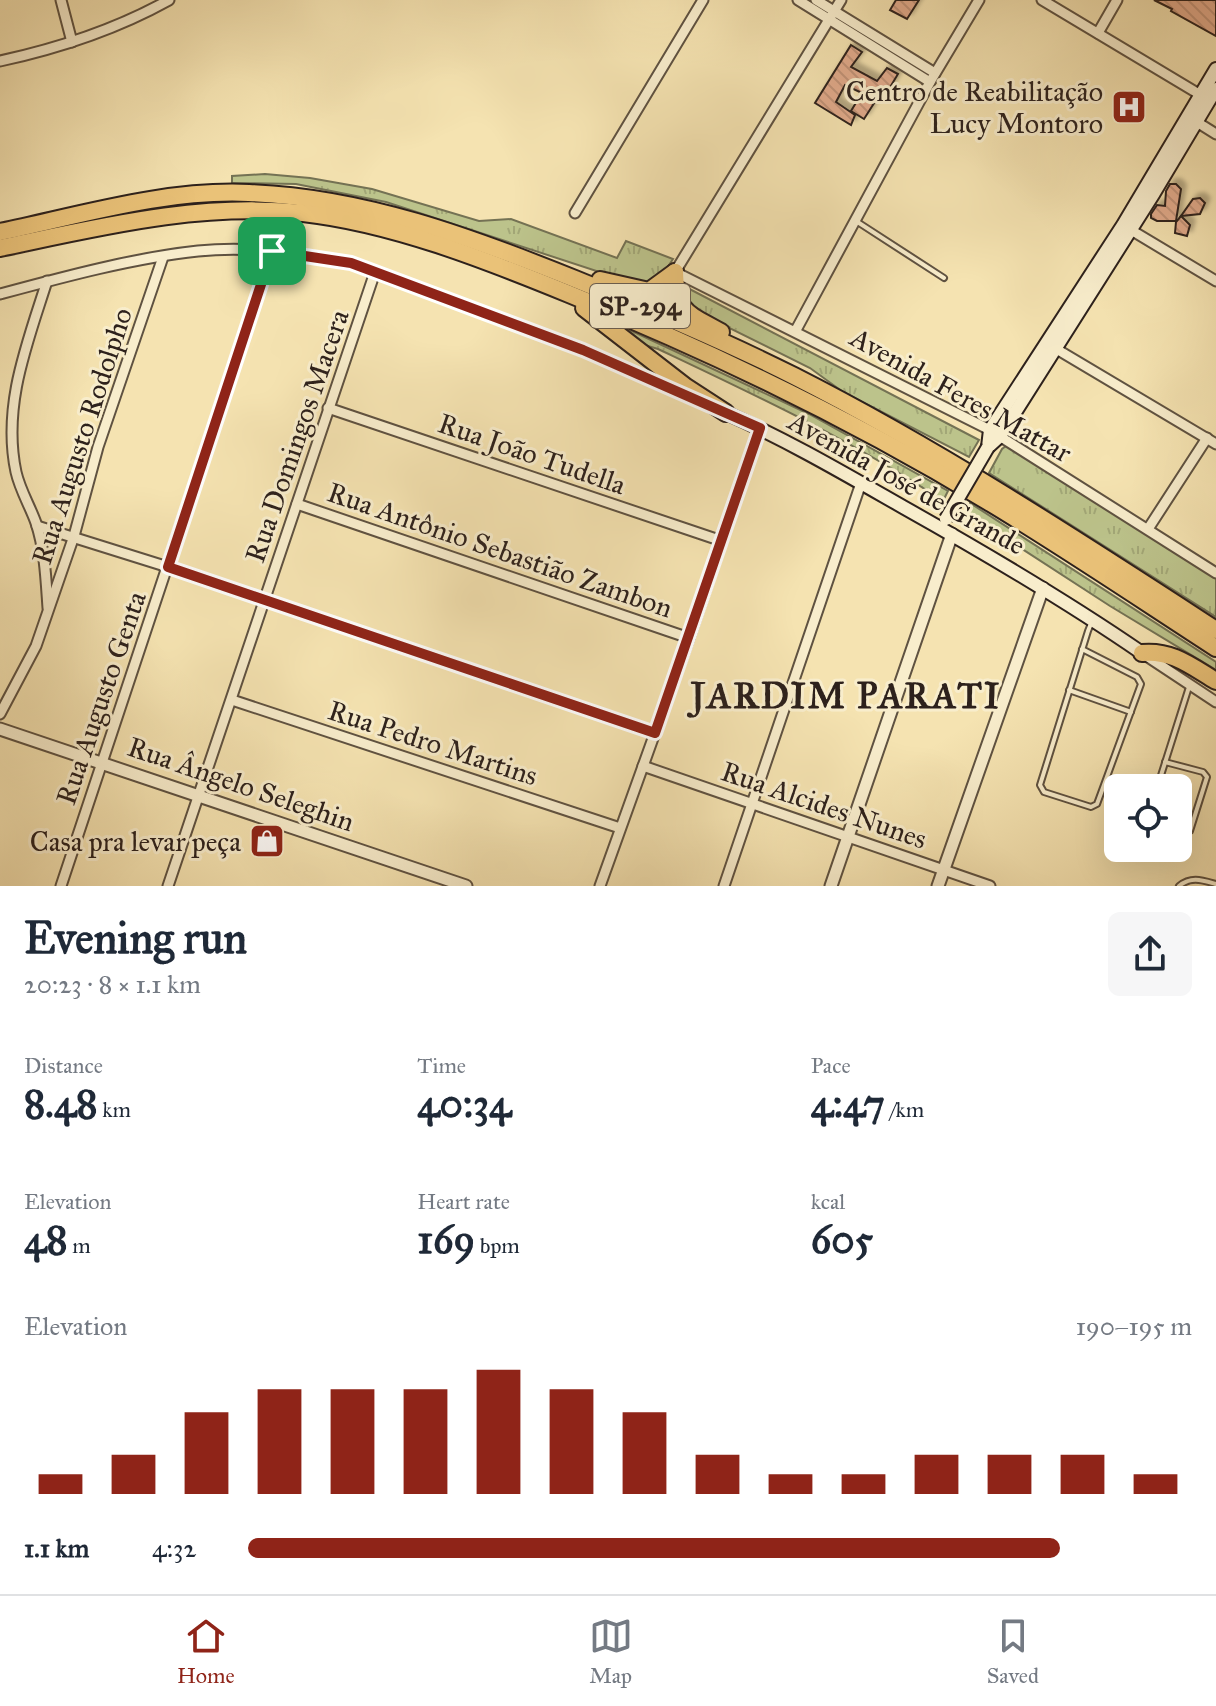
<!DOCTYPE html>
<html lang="en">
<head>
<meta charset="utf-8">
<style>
	body { margin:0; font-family:"IM FELL Great Primer",serif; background:#f6f6f7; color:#1f2937; height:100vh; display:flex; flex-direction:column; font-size:30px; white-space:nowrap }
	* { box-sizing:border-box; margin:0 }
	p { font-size:26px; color:#747a83 }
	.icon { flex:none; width:44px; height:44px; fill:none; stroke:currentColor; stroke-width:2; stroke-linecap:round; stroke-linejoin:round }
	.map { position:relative; height:886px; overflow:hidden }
	.details { display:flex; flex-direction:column; background:#fff; flex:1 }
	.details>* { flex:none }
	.buttons { position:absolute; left:1104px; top:774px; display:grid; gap:16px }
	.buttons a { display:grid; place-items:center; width:88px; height:88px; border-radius:12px; background:#fff; box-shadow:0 8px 32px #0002; font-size:40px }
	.pin { position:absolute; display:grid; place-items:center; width:68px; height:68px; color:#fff; margin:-34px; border-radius:16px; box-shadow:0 4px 12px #0006 }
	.round { display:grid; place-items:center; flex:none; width:84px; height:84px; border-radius:12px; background:#f6f6f7 }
	.overview { display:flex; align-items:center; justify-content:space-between; height:136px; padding:0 24px }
	h1 { font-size:44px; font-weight:700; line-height:60px }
	.metrics { display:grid; grid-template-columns:repeat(3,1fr); gap:12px; height:136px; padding:8px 24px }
	.metrics div { display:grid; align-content:center }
	.metrics b { font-size:40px; font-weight:700 }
	.metrics small { font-size:22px; font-weight:400 }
	.metrics p { font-size:22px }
	.chart { height:224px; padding:16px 24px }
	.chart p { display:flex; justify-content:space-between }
	.chart svg { width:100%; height:144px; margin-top:8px; stroke:#8f2418; stroke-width:6 }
	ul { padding:0 24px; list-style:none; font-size:26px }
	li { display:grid; grid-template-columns:128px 96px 1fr; align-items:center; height:60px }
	li i { height:20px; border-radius:10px; background:#8f2418 }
	.dock { display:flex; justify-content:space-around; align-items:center; height:112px; border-top:2px solid #e0e1e3; background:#fff; font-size:22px; color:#747a83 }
	.dock a { display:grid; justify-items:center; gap:4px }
	.dock .active { color:#8f2418 }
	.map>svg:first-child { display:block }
	.grass { fill:url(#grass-tufts); stroke:#747254; stroke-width:2 }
	.building { fill:url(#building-back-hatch); stroke:#2d211c; stroke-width:2; filter:url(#shadow) }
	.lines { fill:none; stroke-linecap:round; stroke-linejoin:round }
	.service-casing { stroke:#5f5241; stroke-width:8 }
	.minor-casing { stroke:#5f5241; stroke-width:13 }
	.tertiary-casing { stroke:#5f5241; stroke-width:15 }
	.secondary-casing { stroke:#2d211c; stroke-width:16 }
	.motorway-casing { stroke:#2d211c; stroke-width:20 }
	.service { stroke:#f8edcc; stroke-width:4 }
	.minor { stroke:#f8edcc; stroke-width:9 }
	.tertiary { stroke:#f8edcc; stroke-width:11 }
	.secondary { stroke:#f8edcc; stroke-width:12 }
	.motorway { stroke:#eac278; stroke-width:16 }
	.secondary-bridge-casing { stroke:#2d211c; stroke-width:16; stroke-linecap:butt }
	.secondary-bridge { stroke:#f8edcc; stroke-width:12 }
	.route-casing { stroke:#fff; stroke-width:16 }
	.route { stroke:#8f2418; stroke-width:10 }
	.labels { text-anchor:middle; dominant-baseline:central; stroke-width:6; stroke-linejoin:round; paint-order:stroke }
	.shield { fill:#f8edcc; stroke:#6a5e51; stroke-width:2 }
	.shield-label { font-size:26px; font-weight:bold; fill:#2d211c }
	.poi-label { font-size:28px; fill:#2d211c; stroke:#f8edcc; text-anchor:end }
	.street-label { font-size:28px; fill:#2d211c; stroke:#f8edcc }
	.district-label { font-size:36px; font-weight:bold; letter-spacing:2px; fill:#2d211c; stroke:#f8edcc }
</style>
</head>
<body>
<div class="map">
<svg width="1216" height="886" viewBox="0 0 1216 886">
	<defs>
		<pattern id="grass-tufts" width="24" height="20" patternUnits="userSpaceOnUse" patternTransform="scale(2)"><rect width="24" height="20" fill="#bcc38b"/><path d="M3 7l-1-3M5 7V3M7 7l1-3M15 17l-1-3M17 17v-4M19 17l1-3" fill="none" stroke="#a2a777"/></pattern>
		<pattern id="building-back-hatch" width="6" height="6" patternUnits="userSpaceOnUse" patternTransform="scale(2)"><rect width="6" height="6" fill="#e1aa8b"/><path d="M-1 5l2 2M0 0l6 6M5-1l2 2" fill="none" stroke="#c19277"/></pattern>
		<filter id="shadow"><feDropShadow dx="5" dy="-5" stdDeviation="2" flood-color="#0004"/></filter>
	</defs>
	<rect width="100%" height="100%" fill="#f5e3b1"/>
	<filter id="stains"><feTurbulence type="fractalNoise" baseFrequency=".0025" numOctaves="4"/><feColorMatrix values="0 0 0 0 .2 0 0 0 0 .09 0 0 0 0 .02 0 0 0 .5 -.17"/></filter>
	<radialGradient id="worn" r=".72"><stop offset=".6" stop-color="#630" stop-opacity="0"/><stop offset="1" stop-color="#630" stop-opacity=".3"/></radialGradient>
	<!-- grass -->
	<g class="grass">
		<path d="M 265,174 L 310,178 L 372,189 L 479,221 L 511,219 L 617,258 L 626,241 L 673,259 L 665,271 L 650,284 L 633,283 L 386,202 L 296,184 L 232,183 L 232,176 Z"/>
		<path d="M 680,284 L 979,440 L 969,457 L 843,392 L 810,368 L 691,309 Z"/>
		<path d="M 619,325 L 809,414 L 948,491 L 943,501 C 854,441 755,395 658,349 L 641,344 L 617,327 Z"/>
		<path d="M 1006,446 L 1010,446 L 1216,578 L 1216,617 L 989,473 L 1002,449 Z"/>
		<path d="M 970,503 L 1216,662 L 1216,670 L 1110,606 L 965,512 Z"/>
	</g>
	<!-- building -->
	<g class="building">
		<path d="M 896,0 L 919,0 L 907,19 L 890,10 Z"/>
		<path d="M 1154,0 L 1216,0 L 1216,36 L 1171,11 L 1172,9 Z"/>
		<path d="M 851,45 L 862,52 L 851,67 L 877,81 L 887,68 L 898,74 L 883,99 L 878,97 L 864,119 L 851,111 L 862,93 L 845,85 L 836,102 L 855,115 L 851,125 L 815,103 Z"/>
		<path d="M 1170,184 L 1176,184 L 1181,189 L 1176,221 L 1157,221 L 1151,218 L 1151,214 L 1157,205 L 1165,206 L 1166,191 Z"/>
		<path d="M 1200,198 L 1205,203 L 1200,214 L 1181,216 L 1193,199 Z"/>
		<path d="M 1181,216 L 1190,225 L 1187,236 L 1175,233 L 1176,222 Z"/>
	</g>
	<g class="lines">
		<!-- service casing -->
		<g class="service-casing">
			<g id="service">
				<path d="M 856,221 L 944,278"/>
				<path d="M 1082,649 L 1137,677 L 1141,684 L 1097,804 L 1091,807 L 1044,792 L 1040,785 L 1088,631 L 1092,621"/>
				<path d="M 1069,690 L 1131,712"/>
				<path d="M 1165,762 L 1203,772 L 1207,777 L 1190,831 L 1184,834 L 1178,832"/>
				<path d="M 1157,788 L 1189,687"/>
				<path d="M 1179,886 C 1191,876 1202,880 1216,884"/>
			</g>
		</g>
		<!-- minor casing -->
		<g class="minor-casing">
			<g id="minor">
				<path d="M 61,0 L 72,42"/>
				<path d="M 798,0 L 930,82"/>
				<path d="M 816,0 L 935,73"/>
				<path d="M 841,0 L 675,272 L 990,430 L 1216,573"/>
				<path d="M 1042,0 L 1204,97"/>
				<path d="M 1098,33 L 1117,0"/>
				<path d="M 0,61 C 60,48 115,30 169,0"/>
				<path d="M 1192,119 L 1216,134"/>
				<path d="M 575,213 L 703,0"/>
				<path d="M 1126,227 L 1216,281"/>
				<path d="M 47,281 C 27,344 2,406 16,472 C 20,490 30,506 36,523 C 45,550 46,580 48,608"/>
				<path d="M 0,294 C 63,277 133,258 198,251 C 250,246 301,253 351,263 L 583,350 L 693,399"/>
				<path d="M 796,330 L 930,82 L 979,0"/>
				<path d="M 1053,347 L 1216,444"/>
				<path d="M 328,408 L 722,541"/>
				<path d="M 297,504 L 689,638"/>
				<path d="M 37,526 L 168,567 L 655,733"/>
				<path d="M 1148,529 L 1207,438"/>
				<path d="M 1145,655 L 1216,702"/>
				<path d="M 232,700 L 620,828"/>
				<path d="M 0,714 L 36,646 L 74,536 L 98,447 L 163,257"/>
				<path d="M 643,766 L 990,886"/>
				<path d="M 61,886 L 272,251"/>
				<path d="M 168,886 L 375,272"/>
				<path d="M 600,886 L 689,638 L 760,428"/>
				<path d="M 724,886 L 861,483"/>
			</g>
		</g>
		<!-- tertiary casing -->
		<g class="tertiary-casing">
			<g id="tertiary">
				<path d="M 0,729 L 466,886"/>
				<path d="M 831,886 L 952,534"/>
				<path d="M 938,886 L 1043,588"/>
			</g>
		</g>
		<!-- secondary casing -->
		<g class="secondary-casing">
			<g id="secondary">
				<path d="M 726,413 C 787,440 845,474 903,507 C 985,553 1065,600 1142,653"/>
				<path d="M 988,447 L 990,430 L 1123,225 L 1216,69"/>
				<path d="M 988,447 L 1000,436 L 1154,193 L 1216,89"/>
			</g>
		</g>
		<!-- motorway casing -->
		<g class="motorway-casing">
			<g id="motorway">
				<path d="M 0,232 C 81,215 166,189 249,193 C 363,197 471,237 575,279 C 649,309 723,340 794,376 C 940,450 1079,541 1216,630"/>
				<path d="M 0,248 C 100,227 200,202 303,213 C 392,223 486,260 569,294 C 715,353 857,422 992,504 C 1068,550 1142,600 1216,648"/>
				<path d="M 675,272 C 676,313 687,313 721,332"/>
				<path d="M 600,280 L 649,291 L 675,272"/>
				<path d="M 584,308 L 686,387 L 726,413"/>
				<path d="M 1142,653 C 1172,650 1191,666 1216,681"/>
			</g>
		</g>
		<!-- service -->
		<use href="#service" class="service"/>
		<!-- minor -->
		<use href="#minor" class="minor"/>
		<!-- tertiary -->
		<use href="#tertiary" class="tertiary"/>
		<!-- secondary -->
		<use href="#secondary" class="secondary"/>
		<!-- motorway -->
		<use href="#motorway" class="motorway"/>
		<!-- secondary-bridge casing -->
		<g class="secondary-bridge-casing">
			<path id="secondary-bridge" d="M 946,519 L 988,447"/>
		</g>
		<!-- secondary-bridge -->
		<use href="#secondary-bridge" class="secondary-bridge"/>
	</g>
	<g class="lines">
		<!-- route casing -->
		<g class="route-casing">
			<path id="route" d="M 272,251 L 351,263 L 583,350 L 760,428 L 655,733 L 168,567 Z"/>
		</g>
		<!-- route -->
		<use href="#route" class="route"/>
	</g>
	<!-- icons -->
	<defs>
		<g id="hospital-square" transform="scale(1.8)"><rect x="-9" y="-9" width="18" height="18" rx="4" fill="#8f2418" stroke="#f8edcc"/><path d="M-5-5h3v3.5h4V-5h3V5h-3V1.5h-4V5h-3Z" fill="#fff"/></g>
		<g id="shop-square" transform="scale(1.8)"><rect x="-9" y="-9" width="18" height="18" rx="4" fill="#8f2418" stroke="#f8edcc"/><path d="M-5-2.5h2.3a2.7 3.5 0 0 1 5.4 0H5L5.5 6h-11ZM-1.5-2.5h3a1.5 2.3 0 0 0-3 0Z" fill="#fff"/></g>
	</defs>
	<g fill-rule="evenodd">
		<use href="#hospital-square" x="1129" y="107"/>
		<use href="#shop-square" x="267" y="841"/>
	</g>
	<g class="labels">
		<!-- shield labels -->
		<rect class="shield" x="590" y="284" width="100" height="44" rx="6"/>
		<g class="shield-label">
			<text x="640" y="306">SP-294</text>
		</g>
		<!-- poi labels -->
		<g class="poi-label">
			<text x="1103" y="91">Centro de Reabilitação<tspan x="1103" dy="32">Lucy Montoro</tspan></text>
			<text x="241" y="841">Casa pra levar peça</text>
		</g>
		<!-- street labels -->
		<g class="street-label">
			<text transform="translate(961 395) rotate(29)">Avenida Feres Mattar</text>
			<text transform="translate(82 436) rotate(-72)">Rua Augusto Rodolpho</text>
			<text transform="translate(297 436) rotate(-71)">Rua Domingos Macera</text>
			<text transform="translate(532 454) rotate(19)">Rua João Tudella</text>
			<text transform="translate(907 483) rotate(29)">Avenida José de Grande</text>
			<text transform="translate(500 550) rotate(19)">Rua Antônio Sebastião Zambon</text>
			<text transform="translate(101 698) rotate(-71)">Rua Augusto Genta</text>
			<text transform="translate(433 743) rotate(18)">Rua Pedro Martins</text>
			<text transform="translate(241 784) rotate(19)">Rua Ângelo Seleghin</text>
			<text transform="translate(824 805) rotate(19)">Rua Alcides Nunes</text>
		</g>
		<!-- district labels -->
		<g class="district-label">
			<text x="846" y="696">JARDIM PARATI</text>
		</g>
	</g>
	<rect width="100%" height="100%" filter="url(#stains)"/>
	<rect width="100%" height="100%" fill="url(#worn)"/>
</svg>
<div class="buttons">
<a><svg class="icon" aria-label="locate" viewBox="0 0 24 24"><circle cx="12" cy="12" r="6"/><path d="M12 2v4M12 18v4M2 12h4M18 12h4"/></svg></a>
</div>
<div class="pin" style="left:272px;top:251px;background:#1e9e55"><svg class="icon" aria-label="arrive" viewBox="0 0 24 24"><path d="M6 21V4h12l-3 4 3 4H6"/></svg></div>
</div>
<section class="details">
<div class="overview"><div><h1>Evening run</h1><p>20:23 · 8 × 1.1 km</p></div><a class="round"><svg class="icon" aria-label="share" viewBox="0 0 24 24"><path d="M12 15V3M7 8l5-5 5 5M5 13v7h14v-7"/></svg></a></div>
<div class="metrics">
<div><p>Distance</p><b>8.48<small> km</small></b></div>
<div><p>Time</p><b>40:34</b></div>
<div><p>Pace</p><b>4:47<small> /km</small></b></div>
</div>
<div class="metrics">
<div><p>Elevation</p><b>48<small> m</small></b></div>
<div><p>Heart rate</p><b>169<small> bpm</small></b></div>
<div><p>kcal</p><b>605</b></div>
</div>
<div class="chart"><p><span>Elevation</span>190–195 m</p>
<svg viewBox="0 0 160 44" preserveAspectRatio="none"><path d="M5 44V38M15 44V32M25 44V19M35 44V12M45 44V12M55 44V12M65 44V6M75 44V12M85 44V19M95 44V32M105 44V38M115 44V38M125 44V32M135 44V32M145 44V32M155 44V38"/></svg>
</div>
<ul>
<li><b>1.1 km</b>4:32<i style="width:86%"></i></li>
</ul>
</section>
<nav class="dock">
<a class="active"><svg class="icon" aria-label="home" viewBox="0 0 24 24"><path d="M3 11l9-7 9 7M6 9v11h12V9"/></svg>Home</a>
<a><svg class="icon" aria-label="map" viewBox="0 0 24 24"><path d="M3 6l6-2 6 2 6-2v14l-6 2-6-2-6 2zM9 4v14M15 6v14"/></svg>Map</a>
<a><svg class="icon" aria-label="saved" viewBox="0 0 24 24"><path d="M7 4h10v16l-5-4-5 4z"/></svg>Saved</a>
</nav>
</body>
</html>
